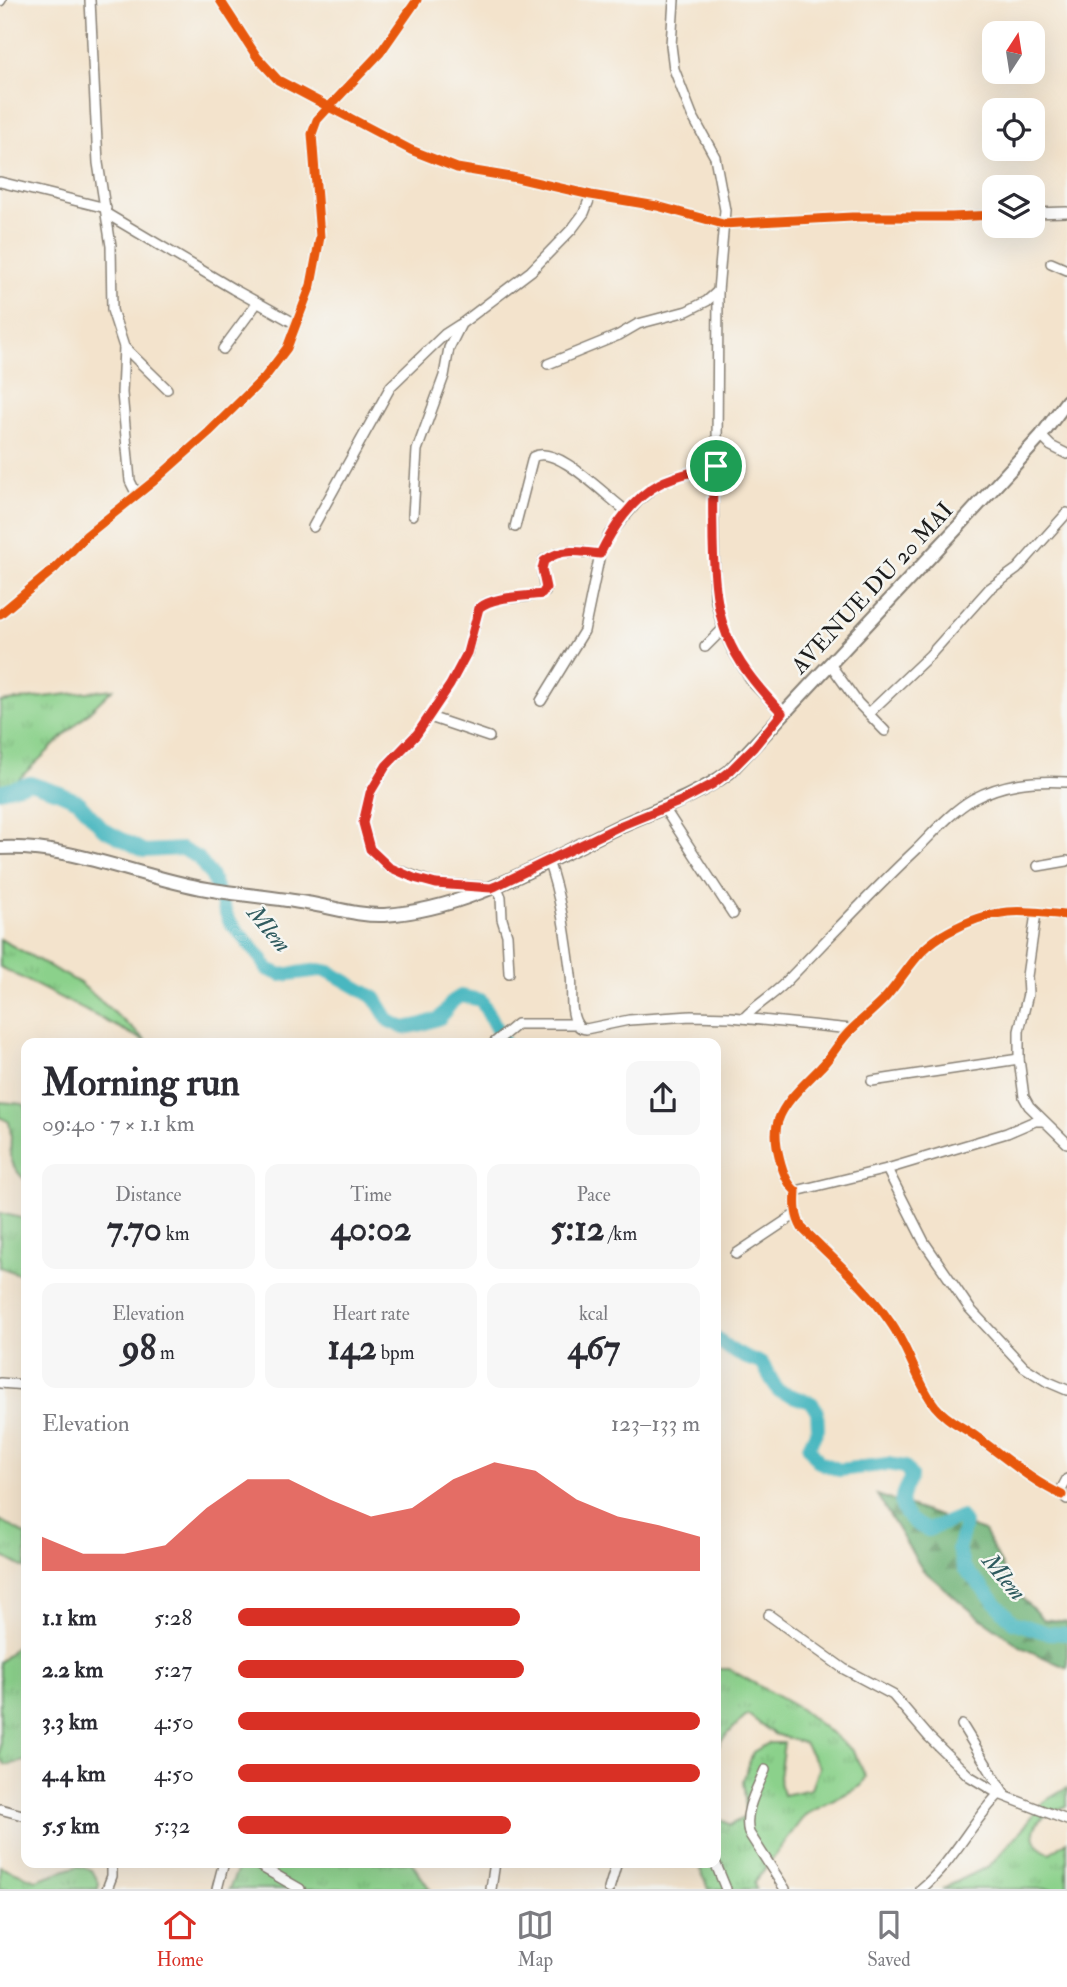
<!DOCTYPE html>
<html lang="en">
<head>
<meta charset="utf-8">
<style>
	body { margin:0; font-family:"IM FELL Double Pica",serif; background:#f7f7f7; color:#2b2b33; height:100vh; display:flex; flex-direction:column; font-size:26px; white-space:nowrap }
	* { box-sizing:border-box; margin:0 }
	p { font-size:23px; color:#7c7c81 }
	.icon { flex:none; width:38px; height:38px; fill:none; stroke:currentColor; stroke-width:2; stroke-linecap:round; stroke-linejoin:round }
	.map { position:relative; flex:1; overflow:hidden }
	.sheet { position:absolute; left:21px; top:1038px; width:700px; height:830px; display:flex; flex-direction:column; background:#fff; border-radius:14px; box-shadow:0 7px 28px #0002 }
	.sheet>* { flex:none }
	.needle { width:46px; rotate:12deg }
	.buttons { position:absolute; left:982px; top:21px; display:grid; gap:14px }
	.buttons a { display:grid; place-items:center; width:63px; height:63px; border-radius:14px; background:#fff; box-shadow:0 7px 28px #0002; font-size:35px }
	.pin { position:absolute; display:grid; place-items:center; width:60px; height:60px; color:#fff; margin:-30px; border:4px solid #fff; border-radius:50%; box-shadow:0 2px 7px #0007 }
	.round { display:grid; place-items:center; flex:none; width:74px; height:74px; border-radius:14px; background:#f7f7f7 }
	.overview { display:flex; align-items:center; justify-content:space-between; height:119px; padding:0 21px }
	h1 { font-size:38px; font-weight:700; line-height:52px }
	.stats { display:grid; grid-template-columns:repeat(3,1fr); gap:10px; height:119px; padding:7px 21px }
	.stats div { display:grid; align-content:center; border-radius:14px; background:#f7f7f7; text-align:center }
	.stats b { font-size:35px; font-weight:700 }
	.stats small { font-size:19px; font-weight:400 }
	.stats p { font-size:19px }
	.chart { height:196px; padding:14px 21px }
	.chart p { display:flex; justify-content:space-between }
	.chart svg { width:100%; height:126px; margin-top:7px; fill:#d93025; opacity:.7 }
	ul { padding:0 21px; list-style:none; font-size:23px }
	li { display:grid; grid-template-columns:112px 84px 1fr; align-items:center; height:52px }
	li i { height:18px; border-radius:9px; background:#d93025 }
	.menu { display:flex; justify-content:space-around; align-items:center; height:98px; border-top:2px solid #e1e1e2; background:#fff; font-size:19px; color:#7c7c81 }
	.menu a { display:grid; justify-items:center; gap:4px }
	.menu .on { color:#d93025 }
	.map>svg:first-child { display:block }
	.grass { fill:url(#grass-tufts); stroke:#547654; stroke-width:2 }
	.forest { fill:url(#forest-firs); stroke:#46684a; stroke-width:2 }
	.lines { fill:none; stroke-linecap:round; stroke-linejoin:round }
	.river { stroke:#48b7c0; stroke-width:14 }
	.minor-casing { stroke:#888074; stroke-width:12 }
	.major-casing { stroke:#888074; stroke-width:16 }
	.minor { stroke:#fff; stroke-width:9 }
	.major { stroke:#fff; stroke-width:12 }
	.cycleway-casing { stroke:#f6f6f2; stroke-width:13 }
	.cycleway { stroke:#e8590c; stroke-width:9 }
	.route-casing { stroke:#fff; stroke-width:14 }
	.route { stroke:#d93025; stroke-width:9 }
	.labels { text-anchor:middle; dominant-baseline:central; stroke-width:5; stroke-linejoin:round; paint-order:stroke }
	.street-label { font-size:23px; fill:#1c1c1c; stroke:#f6f6f2 }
	.water-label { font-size:24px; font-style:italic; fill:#2e5a5e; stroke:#f6f6f2 }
</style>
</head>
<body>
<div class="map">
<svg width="1067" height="1889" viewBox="0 0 1067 1889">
	<defs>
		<pattern id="grass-tufts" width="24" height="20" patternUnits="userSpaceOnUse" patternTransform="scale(1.75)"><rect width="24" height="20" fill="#8bd18b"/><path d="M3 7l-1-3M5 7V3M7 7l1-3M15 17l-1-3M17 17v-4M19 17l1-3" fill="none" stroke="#77b377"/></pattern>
		<pattern id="forest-firs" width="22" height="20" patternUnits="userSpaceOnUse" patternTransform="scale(1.75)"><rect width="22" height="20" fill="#70b377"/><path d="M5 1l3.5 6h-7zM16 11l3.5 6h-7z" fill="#5b9161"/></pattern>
	</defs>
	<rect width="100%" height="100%" fill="#f6f6f2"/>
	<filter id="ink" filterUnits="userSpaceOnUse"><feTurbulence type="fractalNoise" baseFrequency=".0143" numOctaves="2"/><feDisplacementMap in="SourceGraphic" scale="14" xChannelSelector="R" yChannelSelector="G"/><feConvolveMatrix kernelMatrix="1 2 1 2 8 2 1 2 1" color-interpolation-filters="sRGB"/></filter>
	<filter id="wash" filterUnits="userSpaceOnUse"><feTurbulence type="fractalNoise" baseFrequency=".00686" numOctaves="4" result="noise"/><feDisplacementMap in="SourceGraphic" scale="28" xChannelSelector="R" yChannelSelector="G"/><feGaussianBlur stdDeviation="1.57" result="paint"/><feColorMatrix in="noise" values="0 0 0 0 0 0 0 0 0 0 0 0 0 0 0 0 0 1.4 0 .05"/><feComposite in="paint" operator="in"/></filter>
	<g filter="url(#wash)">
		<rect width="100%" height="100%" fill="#f3e3cc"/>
		<!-- grass -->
		<g class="grass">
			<path d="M 113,689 L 0,797 L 0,702 Z"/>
			<path d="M 0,939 L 80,983 L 149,1043 L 0,967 Z"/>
			<path d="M 0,1102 L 23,1104 L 26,1107 L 26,1181 C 0,1157 16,1147 9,1122 L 0,1117 Z"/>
			<path d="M 0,1213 L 26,1219 L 26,1280 L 19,1274 L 0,1267 Z"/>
			<path d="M 0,1520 L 26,1535 L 26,1569 L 0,1555 Z"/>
			<path d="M 26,1636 L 26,1761 L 5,1765 L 0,1759 L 0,1662 Z"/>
			<path d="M 716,1669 L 729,1669 L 800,1709 L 853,1751 L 866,1777 L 861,1786 L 805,1815 L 754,1883 L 756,1889 L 708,1889 L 698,1862 L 716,1862 L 716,1816 L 730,1825 L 747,1816 L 743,1781 L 753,1752 L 769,1743 L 784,1743 L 779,1777 L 783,1795 L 811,1789 L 819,1767 L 804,1743 L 774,1734 L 747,1714 L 721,1741 L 716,1751 Z"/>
			<path d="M 1067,1788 L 1067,1806 C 1059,1809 1048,1813 1041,1819 C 1028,1831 1035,1850 1051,1853 L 1067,1841 L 1067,1889 L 942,1889 L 989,1866 L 1020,1832 L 1043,1802 Z"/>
			<path d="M 241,1862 L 411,1862 L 430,1889 L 229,1889 Z"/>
			<path d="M 0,1866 L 36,1880 L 78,1866 L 92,1870 L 99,1883 L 98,1889 L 0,1889 Z"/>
		</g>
		<!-- forest -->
		<path class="forest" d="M 877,1495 L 984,1531 L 1014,1590 L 1043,1619 L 1067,1622 L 1067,1668 L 1023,1648 L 976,1615 L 922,1569 Z"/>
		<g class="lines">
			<!-- river -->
			<g class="river">
				<path d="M 0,791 L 30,783 L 60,793 L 78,801 L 103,829 L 144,851 L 182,849 L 198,858 L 212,877 L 229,921 L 262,959 L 267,969 L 281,975 L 320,970 L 330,972 L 375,998 L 389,1021 L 404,1028 L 423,1024 L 440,1018 L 453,1001 L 461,996 L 481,1000 L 504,1043"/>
				<path d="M 716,1280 L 716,1291"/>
				<path d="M 716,1338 C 730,1351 743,1358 762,1363 L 778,1391 L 812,1403 L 817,1411 L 818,1428 L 809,1447 L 819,1462 L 839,1470 L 888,1464 L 905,1467 L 911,1476 C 909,1483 903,1490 902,1497 C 898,1514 916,1525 928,1530 L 960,1517 L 964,1523 L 964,1529 L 958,1549 L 964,1568 L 1013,1622 L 1047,1633 L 1067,1634"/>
			</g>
		</g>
	</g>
	<g filter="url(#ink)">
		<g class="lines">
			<!-- minor casing -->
			<g class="minor-casing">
				<g id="minor">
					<path d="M 90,0 L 98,163 L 111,246 L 112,310 L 124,347 L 122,393 L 130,481 L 136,493"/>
					<path d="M 417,0 L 380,53 L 329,107 L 411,150 L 457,168 L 517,178 L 591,195 L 657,206 L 723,224 L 852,217 L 952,217 L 994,215"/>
					<path d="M 674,0 L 671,45 L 674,69 L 692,115 L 715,157 L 725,210 L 718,291 L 717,449 L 713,483 L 715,597 L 723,629 L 733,651 L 753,683 L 782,713"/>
					<path d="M 0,1 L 1,0"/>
					<path d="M 0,182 L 106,208"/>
					<path d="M 1032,213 L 1067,212"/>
					<path d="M 107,214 L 233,289 L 296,324"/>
					<path d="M 1051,263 L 1067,270"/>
					<path d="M 124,347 L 167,389"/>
					<path d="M 223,349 L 257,303"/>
					<path d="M 548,364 L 619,335 L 638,324 L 687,311 L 707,301 L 718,291"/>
					<path d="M 1041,436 L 1051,446 L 1067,454"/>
					<path d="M 413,515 L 417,450 L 444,376 L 449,348 L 461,324 L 531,271 L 572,229 L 584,213 L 591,195"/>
					<path d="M 313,527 L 391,386 L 445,334 L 459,325"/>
					<path d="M 515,527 L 533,457 C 557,443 608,499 628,512"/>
					<path d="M 0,614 L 54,569 L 87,535 L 154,481 L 209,432 L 265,377 L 287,348 L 311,285 L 320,237 L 312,134 L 317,120 L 329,107 L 278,80 L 257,57 L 220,0"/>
					<path d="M 705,647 L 723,629"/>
					<path d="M 830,664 L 858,703 L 885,731"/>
					<path d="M 541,701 L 584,631 L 600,554 L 609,535 L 638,501 L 657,485 L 673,477 L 716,466"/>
					<path d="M 869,713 L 930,655 L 989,589 L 1017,569 L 1067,513"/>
					<path d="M 430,717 L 489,737"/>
					<path d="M 664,808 L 733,914"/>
					<path d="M 548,861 C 561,897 566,937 571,975 C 573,990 569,1011 577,1024 C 580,1029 582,1028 586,1029 L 629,1020 L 691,1016 L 731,1017 L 851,1029"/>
					<path d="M 1038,866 L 1067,861"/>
					<path d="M 496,885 L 501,897 L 502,919 L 507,935 L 509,973"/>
					<path d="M 489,887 L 436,884 L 389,867 L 370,849 L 363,823 L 370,793 L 386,766 L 417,734 L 450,685 L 467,653 L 479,608 C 496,593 525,601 545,592 L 542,570 L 544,560 C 561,548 581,551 600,554"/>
					<path d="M 1036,913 L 1027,976 L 1028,994 L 1019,1031 L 1019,1059 L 1024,1097 L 1029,1106 L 1067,1143"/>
					<path d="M 744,1018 C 756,1005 772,996 785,983 C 829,938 871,892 917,849 C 934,832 952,811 973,799 C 1003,783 1033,780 1067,782"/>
					<path d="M 494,1043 L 517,1024 L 577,1024"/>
					<path d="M 872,1081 L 1019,1059"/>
					<path d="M 887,1169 L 924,1242 L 970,1309 L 1024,1367 L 1046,1381 L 1067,1390"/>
					<path d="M 796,1191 L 887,1169 L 1007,1133 L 1035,1121 L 1043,1121"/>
					<path d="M 736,1254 L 796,1214"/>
					<path d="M 0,1383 L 26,1385"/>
					<path d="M 1067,1479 L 1061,1490 L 1062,1495 L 1067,1499"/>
					<path d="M 1062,1495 C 1030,1480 1006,1458 978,1438 C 964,1427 947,1421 935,1406 C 916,1381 909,1348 890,1322 C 867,1288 831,1257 802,1228 C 795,1216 795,1205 796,1191 C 782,1181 772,1137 778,1121 C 785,1100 806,1083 821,1067 C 832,1056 839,1041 851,1030 C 863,1018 875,1009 886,997 C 908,972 916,949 948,932 C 966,922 987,914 1008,912 C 1028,910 1048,914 1067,915"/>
					<path d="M 769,1615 L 844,1669 L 893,1695 L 929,1737 L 969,1776 L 999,1794 L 1067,1820"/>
					<path d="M 962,1725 L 1005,1795"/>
					<path d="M 765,1770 C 757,1789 743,1812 749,1833 L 785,1889"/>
					<path d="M 0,1809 L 26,1816"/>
					<path d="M 253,1862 L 300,1889"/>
					<path d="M 715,1862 L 726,1889"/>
					<path d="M 107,1889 L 112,1876 L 112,1862"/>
					<path d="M 217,1889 L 224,1862"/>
					<path d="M 491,1889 L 495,1862"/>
					<path d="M 609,1889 L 617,1862"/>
					<path d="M 921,1889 C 953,1862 970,1824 999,1794"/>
				</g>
			</g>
			<!-- major casing -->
			<g class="major-casing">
				<path id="major" d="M 0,848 C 70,844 138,877 207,889 C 240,895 273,897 306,903 C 332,907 358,916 384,915 C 469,910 545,861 620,826 C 658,809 695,797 729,772 L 957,528 L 1041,436 L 1067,401"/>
			</g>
			<!-- minor -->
			<use href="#minor" class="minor"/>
			<!-- major -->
			<use href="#major" class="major"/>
			<!-- cycleway casing -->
			<g class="cycleway-casing">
				<g id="cycleway">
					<path d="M 417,0 L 380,53 L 329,107 L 411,150 L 457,168 L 517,178 L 591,195 L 657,206 L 723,224 L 852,217 L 952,217 L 994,215"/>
					<path d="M 0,614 L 54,569 L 87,535 L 154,481 L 209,432 L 265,377 L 287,348 L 311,285 L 320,237 L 312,134 L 317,120 L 329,107 L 278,80 L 257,57 L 220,0"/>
					<path d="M 1062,1495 C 1030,1480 1006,1458 978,1438 C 964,1427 947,1421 935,1406 C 916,1381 909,1348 890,1322 C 867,1288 831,1257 802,1228 C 795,1216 795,1205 796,1191 C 782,1181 772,1137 778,1121 C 785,1100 806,1083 821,1067 C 832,1056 839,1041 851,1030 C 863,1018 875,1009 886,997 C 908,972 916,949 948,932 C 966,922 987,914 1008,912 C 1028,910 1048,914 1067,915"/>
				</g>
			</g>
			<!-- cycleway -->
			<use href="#cycleway" class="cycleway"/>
		</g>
	</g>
	<g class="lines" filter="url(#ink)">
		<!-- route casing -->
		<g class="route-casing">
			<path id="route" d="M 716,466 C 711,491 713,516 713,541 C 715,624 725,653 782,713 L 754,747 L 729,772 L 713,784 L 681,801 L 622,825 L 496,886 L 491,888 L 436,884 L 414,878 L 389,867 L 370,849 L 363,823 L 370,793 L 386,766 L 417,734 L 450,685 L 467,653 L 479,608 C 494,596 523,597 542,594 L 546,588 L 542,569 L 544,561 C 560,548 581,551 600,554 C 612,529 633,498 659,484 C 676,474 697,472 716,466 Z"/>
		</g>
		<!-- route -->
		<use href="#route" class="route"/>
	</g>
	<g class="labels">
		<!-- street labels -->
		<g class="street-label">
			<text transform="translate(872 588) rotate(-47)">AVENUE DU 20 MAI</text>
		</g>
		<!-- water labels -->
		<g class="water-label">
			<text transform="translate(269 929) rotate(50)">Mlem</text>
			<text transform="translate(1004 1577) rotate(50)">Mlem</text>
		</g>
	</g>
</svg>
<div class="buttons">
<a><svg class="needle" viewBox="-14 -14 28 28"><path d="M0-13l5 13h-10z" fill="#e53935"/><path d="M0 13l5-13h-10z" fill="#7c7c81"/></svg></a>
<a><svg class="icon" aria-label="locate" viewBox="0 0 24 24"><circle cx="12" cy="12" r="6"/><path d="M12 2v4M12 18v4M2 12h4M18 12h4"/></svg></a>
<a><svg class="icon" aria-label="layers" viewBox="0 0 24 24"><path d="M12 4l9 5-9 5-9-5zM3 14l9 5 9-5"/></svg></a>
</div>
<div class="pin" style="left:716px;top:466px;background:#1e9e55"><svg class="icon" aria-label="arrive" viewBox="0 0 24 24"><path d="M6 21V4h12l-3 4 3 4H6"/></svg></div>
<section class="sheet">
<div class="overview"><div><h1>Morning run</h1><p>09:40 · 7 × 1.1 km</p></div><a class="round"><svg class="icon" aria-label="share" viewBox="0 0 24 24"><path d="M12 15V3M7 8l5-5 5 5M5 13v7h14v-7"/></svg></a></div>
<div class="stats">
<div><p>Distance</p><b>7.70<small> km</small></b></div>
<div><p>Time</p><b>40:02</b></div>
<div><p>Pace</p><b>5:12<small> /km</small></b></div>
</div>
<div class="stats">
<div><p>Elevation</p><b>98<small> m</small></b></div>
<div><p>Heart rate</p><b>142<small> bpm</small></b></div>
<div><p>kcal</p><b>467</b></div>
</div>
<div class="chart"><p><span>Elevation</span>123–133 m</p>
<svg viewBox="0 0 160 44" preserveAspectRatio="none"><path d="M0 44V32L10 38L20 38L30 35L40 22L50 12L60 12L70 19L80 25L90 22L100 12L110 6L120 9L130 19L140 25L150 28L160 32V44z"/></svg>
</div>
<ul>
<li><b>1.1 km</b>5:28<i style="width:61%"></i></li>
<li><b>2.2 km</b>5:27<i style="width:62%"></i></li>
<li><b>3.3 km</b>4:50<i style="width:100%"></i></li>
<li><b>4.4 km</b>4:50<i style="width:100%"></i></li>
<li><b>5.5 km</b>5:32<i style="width:59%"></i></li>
</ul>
</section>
</div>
<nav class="menu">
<a class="on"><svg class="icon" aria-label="home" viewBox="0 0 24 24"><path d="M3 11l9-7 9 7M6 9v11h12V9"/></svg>Home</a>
<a><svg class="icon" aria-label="map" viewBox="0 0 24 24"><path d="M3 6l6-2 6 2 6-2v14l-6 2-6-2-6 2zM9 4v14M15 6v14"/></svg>Map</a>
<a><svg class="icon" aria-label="saved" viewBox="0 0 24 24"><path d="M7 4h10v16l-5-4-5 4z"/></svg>Saved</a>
</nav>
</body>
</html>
